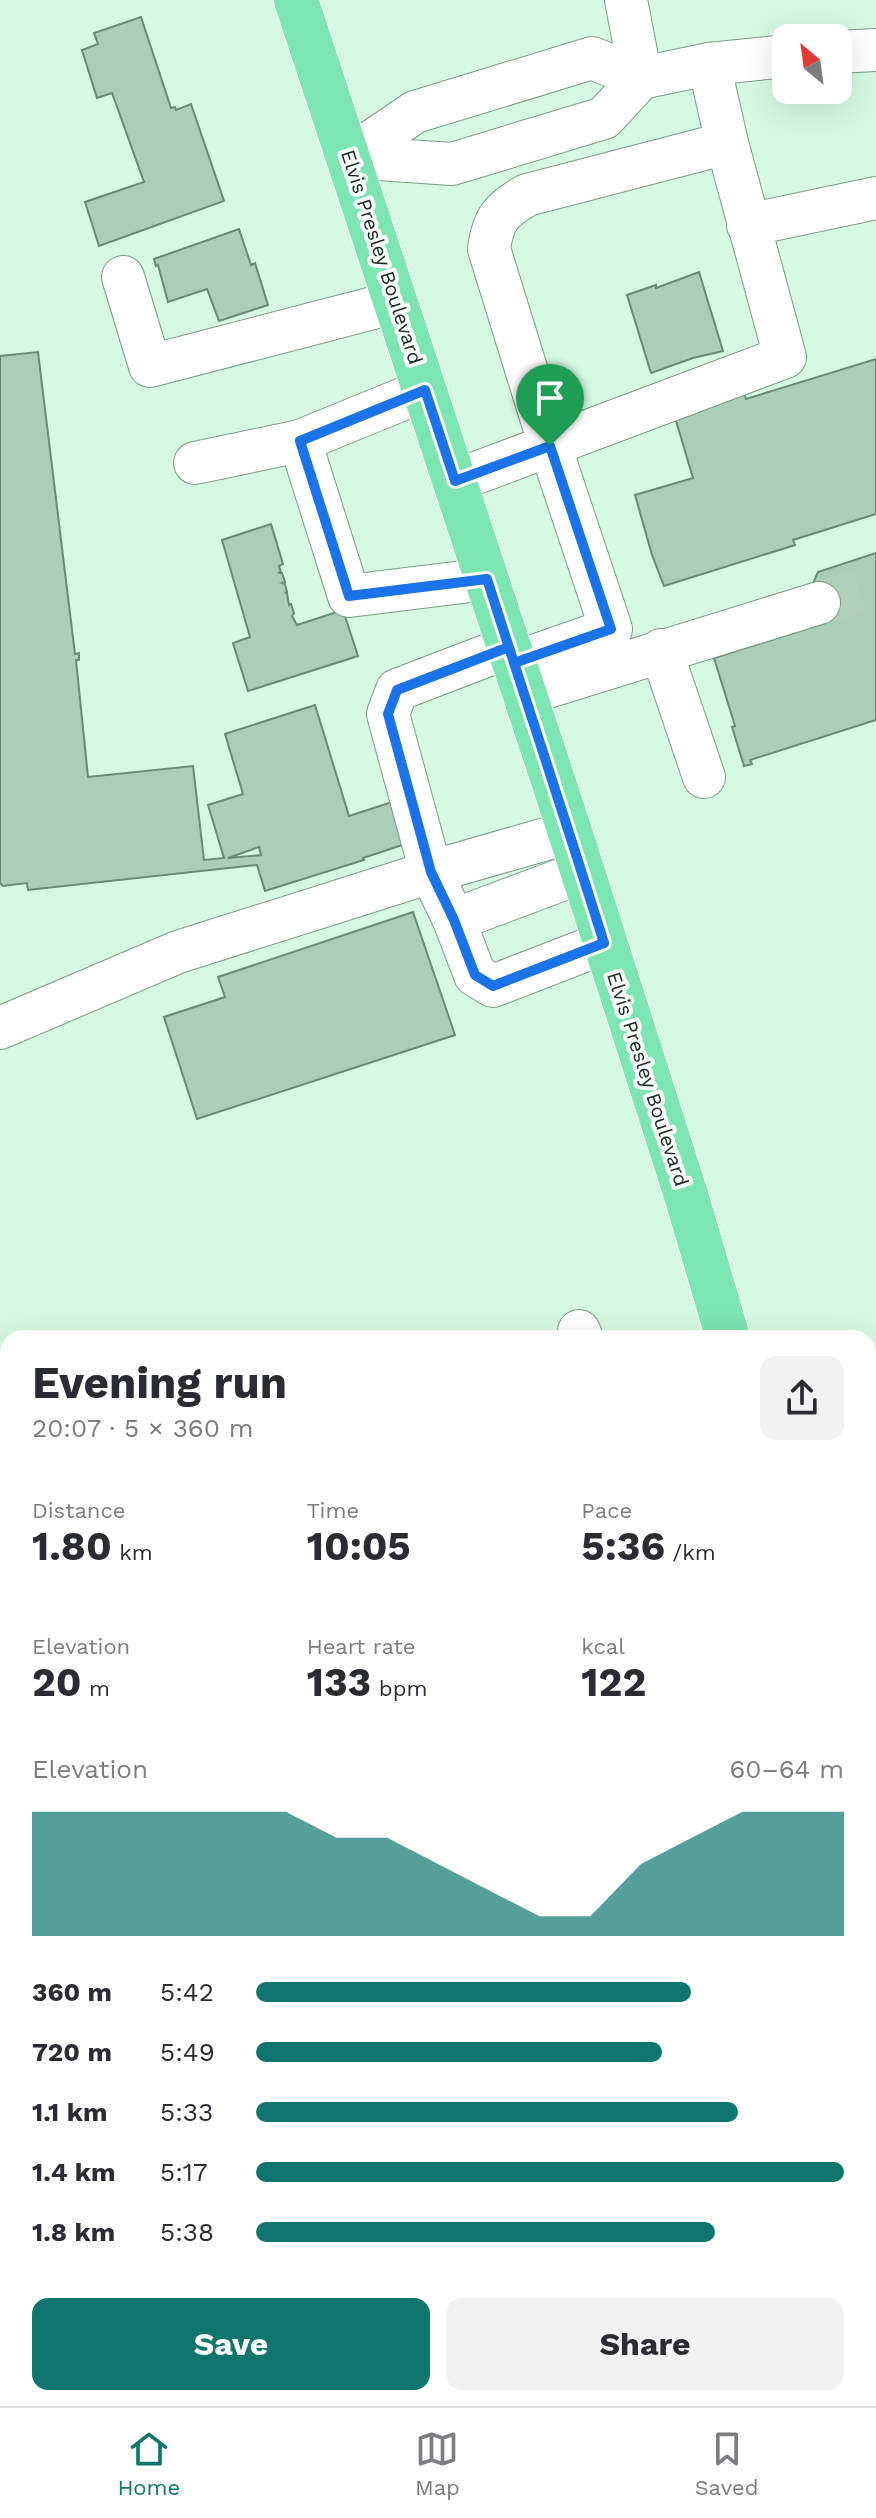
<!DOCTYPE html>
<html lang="en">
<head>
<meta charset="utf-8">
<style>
	body { margin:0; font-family:"Work Sans",sans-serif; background:#f2f2f3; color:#2b2b33; height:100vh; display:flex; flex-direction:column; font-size:30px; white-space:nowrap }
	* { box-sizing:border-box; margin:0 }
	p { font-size:26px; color:#7c7c81 }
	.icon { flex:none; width:44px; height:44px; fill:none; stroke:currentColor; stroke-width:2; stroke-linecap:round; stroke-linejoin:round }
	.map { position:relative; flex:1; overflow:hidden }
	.side { position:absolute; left:0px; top:1330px; width:876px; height:1076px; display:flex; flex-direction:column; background:#fff; border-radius:24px 24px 0 0; box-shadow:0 8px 32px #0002 }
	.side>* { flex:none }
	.needle { width:52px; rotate:331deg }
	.controls { position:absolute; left:772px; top:24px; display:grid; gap:16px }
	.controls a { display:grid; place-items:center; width:80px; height:80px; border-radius:16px; background:#fff; box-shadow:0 8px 32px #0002; font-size:40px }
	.pin { position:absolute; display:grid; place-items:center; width:68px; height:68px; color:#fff; margin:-82px -34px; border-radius:50% 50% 50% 0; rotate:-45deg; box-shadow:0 0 8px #0007 }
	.pin .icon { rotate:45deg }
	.round { display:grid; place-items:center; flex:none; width:84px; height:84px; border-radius:16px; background:#f2f2f3 }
	.summary { display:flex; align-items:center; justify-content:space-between; height:136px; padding:0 32px }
	h1 { font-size:44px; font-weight:700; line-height:60px }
	.metrics { display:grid; grid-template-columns:repeat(3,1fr); gap:12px; height:136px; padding:8px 32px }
	.metrics div { display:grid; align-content:center }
	.metrics b { font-size:40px; font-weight:700 }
	.metrics small { font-size:22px; font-weight:400 }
	.metrics p { font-size:22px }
	.chart { height:224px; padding:16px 32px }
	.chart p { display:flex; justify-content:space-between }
	.chart svg { width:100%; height:144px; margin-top:8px; fill:#0f766e; opacity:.7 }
	.button { display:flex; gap:16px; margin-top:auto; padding:16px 32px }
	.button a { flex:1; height:92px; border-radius:16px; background:#0f766e; color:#fff; font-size:32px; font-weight:700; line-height:92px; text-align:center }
	.button a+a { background:#f2f2f3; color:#2b2b33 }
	ul { padding:0 32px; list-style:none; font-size:26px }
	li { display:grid; grid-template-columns:128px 96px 1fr; align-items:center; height:60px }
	li i { height:20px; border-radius:10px; background:#0f766e }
	.dock { display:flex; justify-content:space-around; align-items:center; height:112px; border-top:2px solid #e1e1e2; background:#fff; font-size:22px; color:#7c7c81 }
	.dock a { display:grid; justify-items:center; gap:4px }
	.dock .active { color:#0f766e }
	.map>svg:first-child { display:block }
	.building { fill:#abceb6; stroke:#698a74; stroke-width:2; fill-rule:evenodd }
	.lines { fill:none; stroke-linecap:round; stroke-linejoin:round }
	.minor-tunnel { stroke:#b1d0ba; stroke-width:42; stroke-dasharray:42 21; stroke-linecap:butt }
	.minor-casing { stroke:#7b9c86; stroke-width:44 }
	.major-casing { stroke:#fff; stroke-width:46 }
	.minor { stroke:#fff; stroke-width:42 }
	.major { stroke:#7ce5b2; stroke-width:44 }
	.route-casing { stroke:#fff; stroke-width:16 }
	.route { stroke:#1a73e8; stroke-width:10 }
	.labels { text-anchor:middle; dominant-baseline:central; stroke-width:8; stroke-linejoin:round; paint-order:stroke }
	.street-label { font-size:20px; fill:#1c2920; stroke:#f8fffa }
</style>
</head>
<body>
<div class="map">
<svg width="876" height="2406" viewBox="0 0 876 2406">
	<rect width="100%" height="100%" fill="#d6fae1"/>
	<!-- building -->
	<g class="building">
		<path d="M 141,17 L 171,108 L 175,107 L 176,110 L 191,104 L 224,201 L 99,246 L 85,202 L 144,182 L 112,93 L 97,98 L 82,50 L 98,44 L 94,33 Z"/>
		<path d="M 239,229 L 251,265 L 255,263 L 268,305 L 219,321 L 207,289 L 168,302 L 158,265 L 156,266 L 154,259 Z"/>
		<path d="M 699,272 L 723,351 L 693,358 L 651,373 L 627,295 L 656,285 L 656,288 Z"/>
		<path d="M 38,352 L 75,654 L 79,653 L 79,660 L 76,660 L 88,777 L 193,766 L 204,860 L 224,858 L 208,805 L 243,794 L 225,734 L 315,705 L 349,816 L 395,801 L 408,843 L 363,858 L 364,860 L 265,891 L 257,865 L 28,890 L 27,883 L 3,886 L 0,883 L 0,356 ZM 259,847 L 261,855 L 228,858 Z"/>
		<path d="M 876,359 L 876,514 L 793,540 L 795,545 L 664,586 L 652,555 L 635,495 L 693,478 L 674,414 L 744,393 L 746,399 Z"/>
		<path d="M 271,524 L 283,564 L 279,566 L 281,572 L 278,573 L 282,573 L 285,582 L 282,583 L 285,584 L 287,592 L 285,593 L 287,593 L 289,605 L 291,604 L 294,613 L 292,616 L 297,625 L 343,610 L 358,656 L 248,691 L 233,643 L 250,637 L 222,540 Z"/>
		<path d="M 876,553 L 876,720 L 750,760 L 752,764 L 744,766 L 732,727 L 735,726 L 714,658 L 825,623 L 813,583 L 818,572 Z"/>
		<path d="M 413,912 L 455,1035 L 197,1119 L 164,1017 L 225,997 L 218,977 Z"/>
	</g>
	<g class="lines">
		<!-- minor-tunnel -->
		<path class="minor-tunnel" d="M 819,603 L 876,586"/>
		<!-- minor casing -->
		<g class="minor-casing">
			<g id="minor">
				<path d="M 626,0 L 641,78 L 709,64 L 786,56"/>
				<path d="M 838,52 L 876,50"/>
				<path d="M 592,58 L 641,78 L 604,118 L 452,164 L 349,157 L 415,112 Z"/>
				<path d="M 748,225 L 876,198"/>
				<path d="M 123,277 L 150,366 L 396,302"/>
				<path d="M 425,390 L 300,441 L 349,596 L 487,579"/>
				<path d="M 195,463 L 300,441"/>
				<path d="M 455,481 L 785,357 L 727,143"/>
				<path d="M 661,650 L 704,777"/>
				<path d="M 514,663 L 611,629 L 550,446 L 489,249 C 493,219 501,210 527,195 L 727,143 L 709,64"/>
				<path d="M 525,694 L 819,603"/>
				<path d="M 582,872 L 454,920 L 475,975 L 493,986 L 604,943"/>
				<path d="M 454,920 L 431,872 L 388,714 L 397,690 L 509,647"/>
				<path d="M 0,1028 L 178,952 L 431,872 L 570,832"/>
				<path d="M 579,1331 L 582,1338"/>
				<path d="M 868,1470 L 876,1467"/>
				<path d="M 0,1475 L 8,1489"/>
				<path d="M 868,1817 L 876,1813"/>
				<path d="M 868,1906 L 876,1903"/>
				<path d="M 868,2343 L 876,2339"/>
				<path d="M 539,2398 L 544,2406"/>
				<path d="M 753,2406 L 767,2398"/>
				<path d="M 863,2406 L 876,2399"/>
			</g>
		</g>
		<!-- major casing -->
		<g class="major-casing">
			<g id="major">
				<path d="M 296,0 L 570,832 L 686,1195 L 728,1338"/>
				<path d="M 868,1757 L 876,1781"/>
			</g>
		</g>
		<!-- minor -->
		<use href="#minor" class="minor"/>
		<!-- major -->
		<use href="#major" class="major"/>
	</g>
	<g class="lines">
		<!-- route casing -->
		<g class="route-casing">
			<path id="route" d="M 550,446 L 455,481 L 425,390 L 300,441 L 349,596 L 487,579 C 526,701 566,821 604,943 L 493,986 L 475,975 L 454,920 L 431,872 L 388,714 L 397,690 L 509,647 L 514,663 L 611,629 L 550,446"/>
		</g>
		<!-- route -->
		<use href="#route" class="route"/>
	</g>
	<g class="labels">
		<!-- street labels -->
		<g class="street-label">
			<text transform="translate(382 257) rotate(72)">Elvis Presley Boulevard</text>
			<text transform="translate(648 1079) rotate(72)">Elvis Presley Boulevard</text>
		</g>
	</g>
</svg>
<div class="controls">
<a><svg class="needle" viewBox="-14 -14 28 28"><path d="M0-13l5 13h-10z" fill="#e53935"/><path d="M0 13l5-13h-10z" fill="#7c7c81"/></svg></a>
</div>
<div class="pin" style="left:550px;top:446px;background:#1e9e55"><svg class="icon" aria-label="arrive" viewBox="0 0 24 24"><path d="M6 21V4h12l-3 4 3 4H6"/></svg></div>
<section class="side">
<div class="summary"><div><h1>Evening run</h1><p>20:07 · 5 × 360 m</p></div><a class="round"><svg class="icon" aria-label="share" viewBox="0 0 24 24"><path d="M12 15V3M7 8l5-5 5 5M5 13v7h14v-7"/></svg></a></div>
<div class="metrics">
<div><p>Distance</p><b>1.80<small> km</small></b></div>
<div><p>Time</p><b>10:05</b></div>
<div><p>Pace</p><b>5:36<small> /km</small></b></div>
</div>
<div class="metrics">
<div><p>Elevation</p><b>20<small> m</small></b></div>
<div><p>Heart rate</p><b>133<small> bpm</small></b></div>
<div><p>kcal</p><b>122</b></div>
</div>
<div class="chart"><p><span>Elevation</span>60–64 m</p>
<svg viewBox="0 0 160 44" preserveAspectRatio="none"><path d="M0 44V6L10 6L20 6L30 6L40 6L50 6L60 14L70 14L80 22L90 30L100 38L110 38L120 22L130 14L140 6L150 6L160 6V44z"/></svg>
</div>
<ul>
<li><b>360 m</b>5:42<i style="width:74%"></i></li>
<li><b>720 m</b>5:49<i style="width:69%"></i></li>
<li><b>1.1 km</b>5:33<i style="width:82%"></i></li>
<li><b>1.4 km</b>5:17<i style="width:100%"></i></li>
<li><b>1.8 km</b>5:38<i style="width:78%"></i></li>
</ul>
<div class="button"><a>Save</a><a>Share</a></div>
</section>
</div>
<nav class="dock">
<a class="active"><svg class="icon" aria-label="home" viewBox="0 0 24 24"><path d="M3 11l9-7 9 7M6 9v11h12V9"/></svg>Home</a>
<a><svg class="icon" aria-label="map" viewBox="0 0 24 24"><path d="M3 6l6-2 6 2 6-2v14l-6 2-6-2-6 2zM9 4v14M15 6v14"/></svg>Map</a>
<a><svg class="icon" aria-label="saved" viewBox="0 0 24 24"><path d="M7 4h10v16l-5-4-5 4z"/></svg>Saved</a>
</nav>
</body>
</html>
